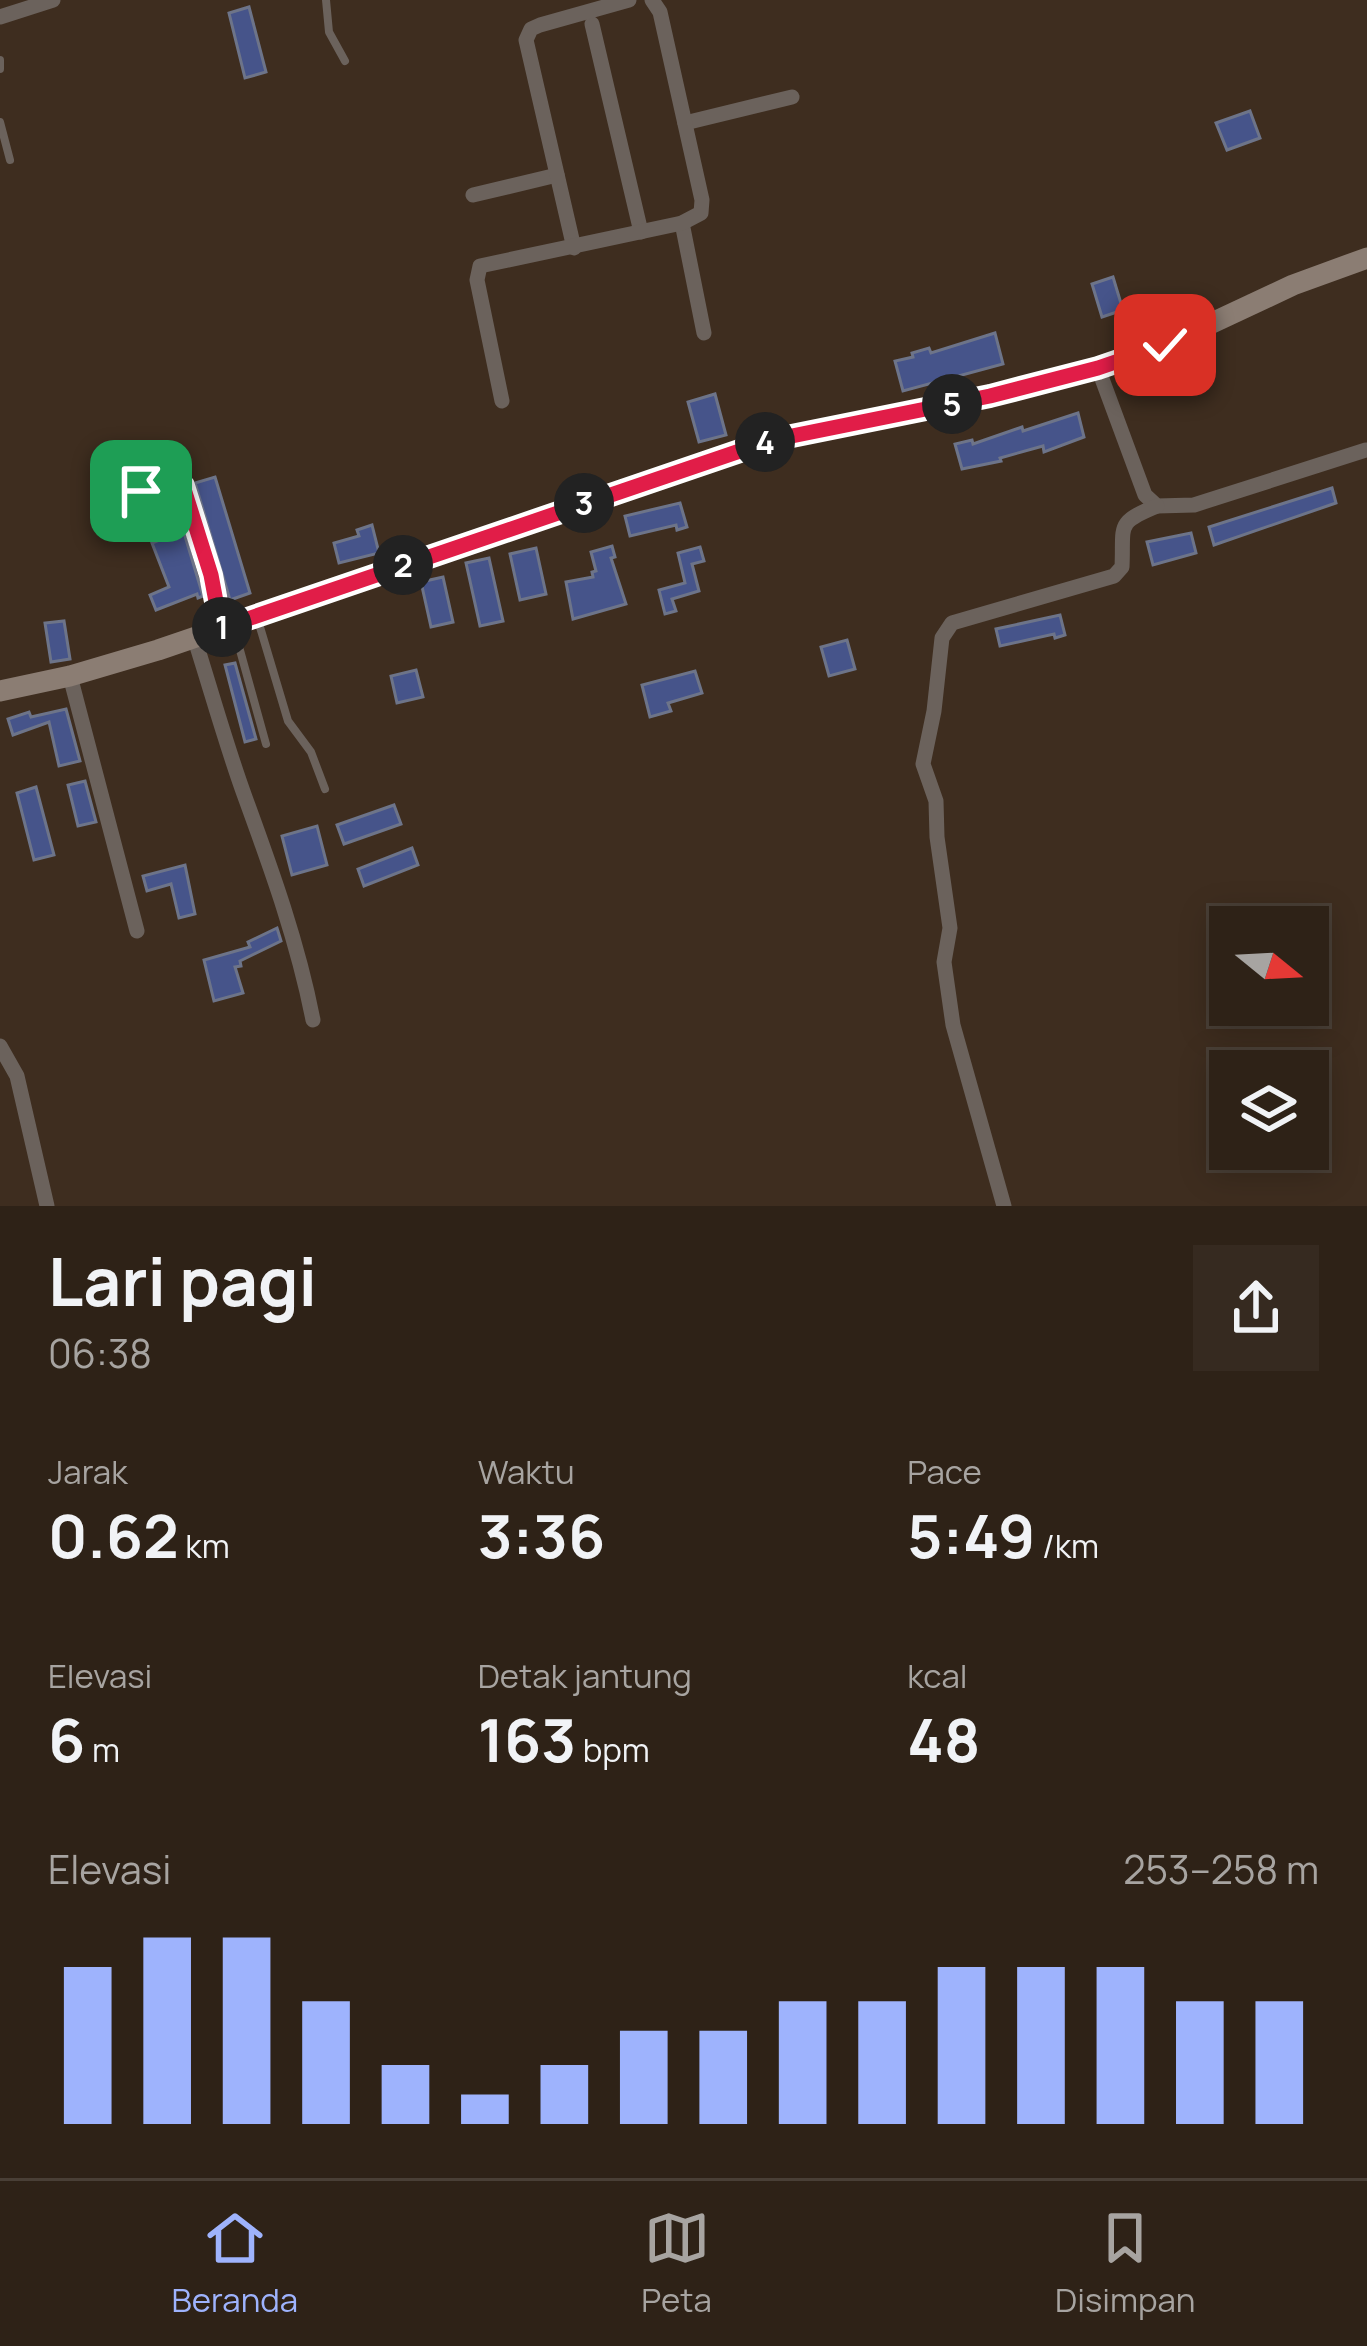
<!DOCTYPE html>
<html lang="id">
<head>
<meta charset="utf-8">
<style>
	body { margin:0; font-family:Manrope,sans-serif; background:#362a20; color:#f1f3f6; height:100vh; display:flex; flex-direction:column; font-size:45px; white-space:nowrap }
	* { box-sizing:border-box; margin:0 }
	p { font-size:39px; color:#a7a4a1 }
	.icon { flex:none; width:66px; height:66px; fill:none; stroke:currentColor; stroke-width:2; stroke-linecap:round; stroke-linejoin:round }
	.map { position:relative; height:1206px; overflow:hidden }
	.drawer { display:flex; flex-direction:column; background:#2e2217; flex:1 }
	.drawer>* { flex:none }
	.needle { width:78px; rotate:108deg }
	.buttons { position:absolute; left:1209px; top:906px; display:grid; gap:24px }
	.buttons a { display:grid; place-items:center; width:120px; height:120px; border-radius:0px; background:#2e2217; box-shadow:0 6px 30px #0003,0 0 0 3px #493f36; font-size:60px }
	.pin { position:absolute; display:grid; place-items:center; width:102px; height:102px; color:#fff; margin:-51px; border-radius:24px; box-shadow:0 6px 18px #0006 }
	.km { position:absolute; width:60px; height:60px; margin:-30px; border-radius:50%; background:#222; color:#fff; font-size:33px; line-height:60px; text-align:center }
	.round { display:grid; place-items:center; flex:none; width:126px; height:126px; border-radius:0px; background:#362a20 }
	.overview { display:flex; align-items:center; justify-content:space-between; height:204px; padding:0 48px }
	h1 { font-size:66px; font-weight:700; line-height:90px }
	.metrics { display:grid; grid-template-columns:repeat(3,1fr); gap:18px; height:204px; padding:12px 48px }
	.metrics div { display:grid; align-content:center }
	.metrics b { font-size:60px; font-weight:700 }
	.metrics small { font-size:33px; font-weight:400 }
	.metrics p { font-size:33px }
	.chart { height:336px; padding:24px 48px }
	.chart p { display:flex; justify-content:space-between }
	.chart svg { width:100%; height:216px; margin-top:12px; stroke:#9eb3fd; stroke-width:6 }
	.tabs { display:flex; justify-content:space-around; align-items:center; height:168px; border-top:3px solid #493f36; background:#2e2217; font-size:33px; color:#a7a4a1 }
	.tabs a { display:grid; justify-items:center; gap:6px }
	.tabs .selected { color:#9eb3fd }
	.map>svg:first-child { display:block }
	.building { fill:#46548a; stroke:#6d7489; stroke-width:3 }
	.lines { fill:none; stroke-linecap:round; stroke-linejoin:round }
	.lane { stroke:#6b625c; stroke-width:8 }
	.street { stroke:#6b625c; stroke-width:15 }
	.secondary { stroke:#8b7d73; stroke-width:21 }
	.route-casing { stroke:#fff; stroke-width:24 }
	.route { stroke:#e11d48; stroke-width:15 }
</style>
</head>
<body>
<div class="map">
<svg width="1367" height="1206" viewBox="0 0 1367 1206">
	<rect width="100%" height="100%" fill="#3e2d1f"/>
	<!-- building -->
	<g class="building">
		<path d="M 249,7 L 266,72 L 245,78 L 229,13 Z"/>
		<path d="M 1250,111 L 1260,138 L 1227,150 L 1216,123 Z"/>
		<path d="M 1113,277 L 1123,310 L 1102,317 L 1092,284 Z"/>
		<path d="M 995,333 L 1003,364 L 903,391 L 895,361 L 913,357 L 912,353 L 929,348 L 931,353 Z"/>
		<path d="M 715,394 L 726,435 L 699,442 L 688,402 Z"/>
		<path d="M 1078,413 L 1084,437 L 1044,452 L 1043,446 L 1000,458 L 1001,461 L 962,469 L 955,444 L 972,440 L 973,444 L 1022,427 L 1023,431 Z"/>
		<path d="M 215,477 L 250,593 L 230,600 L 195,483 Z"/>
		<path d="M 1332,488 L 1336,503 L 1214,545 L 1209,527 Z"/>
		<path d="M 173,496 L 203,596 L 198,598 L 197,594 L 156,610 L 150,595 L 169,587 L 152,543 L 177,533 L 165,497 Z"/>
		<path d="M 680,503 L 687,527 L 677,530 L 676,525 L 630,536 L 625,516 Z"/>
		<path d="M 372,525 L 379,553 L 339,563 L 334,543 L 359,536 L 357,530 Z"/>
		<path d="M 1191,533 L 1196,553 L 1153,565 L 1147,542 Z"/>
		<path d="M 612,546 L 615,557 L 611,558 L 626,604 L 573,619 L 566,582 L 593,577 L 592,572 L 596,571 L 591,552 Z"/>
		<path d="M 700,547 L 704,561 L 692,564 L 699,591 L 672,599 L 676,611 L 665,614 L 659,590 L 685,583 L 678,553 Z"/>
		<path d="M 536,548 L 546,594 L 520,600 L 510,554 Z"/>
		<path d="M 489,558 L 503,621 L 480,626 L 466,563 Z"/>
		<path d="M 443,577 L 453,622 L 431,627 L 421,582 Z"/>
		<path d="M 1060,615 L 1065,635 L 1055,638 L 1054,634 L 1000,646 L 996,629 Z"/>
		<path d="M 64,621 L 70,659 L 51,662 L 45,623 Z"/>
		<path d="M 847,640 L 855,669 L 829,676 L 821,647 Z"/>
		<path d="M 235,663 L 256,739 L 245,742 L 225,665 Z"/>
		<path d="M 416,670 L 423,697 L 397,703 L 391,676 Z"/>
		<path d="M 695,671 L 702,693 L 668,703 L 671,711 L 650,717 L 642,685 Z"/>
		<path d="M 66,709 L 80,761 L 59,766 L 49,722 L 13,735 L 8,719 L 29,712 L 31,717 Z"/>
		<path d="M 85,781 L 96,822 L 78,826 L 68,785 Z"/>
		<path d="M 36,787 L 54,855 L 34,860 L 17,793 Z"/>
		<path d="M 394,805 L 401,824 L 344,844 L 337,825 Z"/>
		<path d="M 317,826 L 327,865 L 292,875 L 282,836 Z"/>
		<path d="M 412,848 L 418,865 L 364,886 L 358,869 Z"/>
		<path d="M 185,865 L 195,914 L 179,918 L 171,884 L 147,891 L 143,876 Z"/>
		<path d="M 277,928 L 281,941 L 240,961 L 241,966 L 235,967 L 243,993 L 214,1001 L 204,960 L 250,947 L 248,942 Z"/>
	</g>
	<g class="lines">
		<!-- lane -->
		<g class="lane">
			<path d="M 326,0 L 329,32 L 345,61"/>
			<path d="M 0,60 L 0,69"/>
			<path d="M 0,122 L 10,160"/>
			<path d="M 257,617 L 288,721 L 311,752 L 325,789"/>
			<path d="M 233,625 L 266,744"/>
		</g>
		<!-- street -->
		<g class="street">
			<path d="M 0,17 L 53,0"/>
			<path d="M 592,24 L 641,232"/>
			<path d="M 685,123 L 792,97"/>
			<path d="M 473,195 L 557,175"/>
			<path d="M 682,223 L 704,333"/>
			<path d="M 574,248 L 526,40 L 531,29 L 540,25 L 629,0"/>
			<path d="M 1098,368 L 1145,495 L 1157,506 L 1194,505 L 1366,450"/>
			<path d="M 502,401 L 477,280 L 480,266 L 682,223 L 701,213 L 702,200 L 660,12 L 652,0"/>
			<path d="M 141,491 L 174,483 L 183,486 L 210,575 L 222,628"/>
			<path d="M 194,637 C 211,690 226,745 245,797 C 272,871 298,943 313,1020"/>
			<path d="M 70,676 L 137,931"/>
			<path d="M 0,1046 L 17,1076 L 47,1206"/>
			<path d="M 1004,1206 L 953,1025 L 944,962 L 950,928 L 937,837 L 936,801 L 923,764 L 934,711 L 942,638 L 952,623 L 1114,576 L 1122,567 C 1124,525 1115,523 1157,506"/>
		</g>
		<!-- secondary -->
		<path class="secondary" d="M 0,691 L 70,676 L 158,650 L 772,440 L 990,396 L 1098,368 L 1165,345 L 1293,285 L 1367,258"/>
	</g>
	<g class="lines">
		<!-- route casing -->
		<g class="route-casing">
			<path id="route" d="M 141,491 L 174,483 L 183,486 L 211,575 L 221,628 L 772,440 L 990,396 L 1098,368 L 1165,345"/>
		</g>
		<!-- route -->
		<use href="#route" class="route"/>
	</g>
</svg>
<div class="buttons">
<a><svg class="needle" viewBox="-14 -14 28 28"><path d="M0-13l5 13h-10z" fill="#e53935"/><path d="M0 13l5-13h-10z" fill="#a7a4a1"/></svg></a>
<a><svg class="icon" aria-label="layers" viewBox="0 0 24 24"><path d="M12 4l9 5-9 5-9-5zM3 14l9 5 9-5"/></svg></a>
</div>
<div class="pin" style="left:141px;top:491px;background:#1e9e55"><svg class="icon" aria-label="arrive" viewBox="0 0 24 24"><path d="M6 21V4h12l-3 4 3 4H6"/></svg></div>
<div class="pin" style="left:1165px;top:345px;background:#d93025"><svg class="icon" aria-label="check" viewBox="0 0 24 24"><path d="M5 12l5 5 9-10"/></svg></div>
<b class="km" style="left:222px;top:627px">1</b>
<b class="km" style="left:403px;top:565px">2</b>
<b class="km" style="left:584px;top:503px">3</b>
<b class="km" style="left:765px;top:442px">4</b>
<b class="km" style="left:952px;top:404px">5</b>
</div>
<section class="drawer">
<div class="overview"><div><h1>Lari pagi</h1><p>06:38</p></div><a class="round"><svg class="icon" aria-label="share" viewBox="0 0 24 24"><path d="M12 15V3M7 8l5-5 5 5M5 13v7h14v-7"/></svg></a></div>
<div class="metrics">
<div><p>Jarak</p><b>0.62<small> km</small></b></div>
<div><p>Waktu</p><b>3:36</b></div>
<div><p>Pace</p><b>5:49<small> /km</small></b></div>
</div>
<div class="metrics">
<div><p>Elevasi</p><b>6<small> m</small></b></div>
<div><p>Detak jantung</p><b>163<small> bpm</small></b></div>
<div><p>kcal</p><b>48</b></div>
</div>
<div class="chart"><p><span>Elevasi</span>253–258 m</p>
<svg viewBox="0 0 160 44" preserveAspectRatio="none"><path d="M5 44V12M15 44V6M25 44V6M35 44V19M45 44V32M55 44V38M65 44V32M75 44V25M85 44V25M95 44V19M105 44V19M115 44V12M125 44V12M135 44V12M145 44V19M155 44V19"/></svg>
</div>
</section>
<nav class="tabs">
<a class="selected"><svg class="icon" aria-label="home" viewBox="0 0 24 24"><path d="M3 11l9-7 9 7M6 9v11h12V9"/></svg>Beranda</a>
<a><svg class="icon" aria-label="map" viewBox="0 0 24 24"><path d="M3 6l6-2 6 2 6-2v14l-6 2-6-2-6 2zM9 4v14M15 6v14"/></svg>Peta</a>
<a><svg class="icon" aria-label="saved" viewBox="0 0 24 24"><path d="M7 4h10v16l-5-4-5 4z"/></svg>Disimpan</a>
</nav>
</body>
</html>
